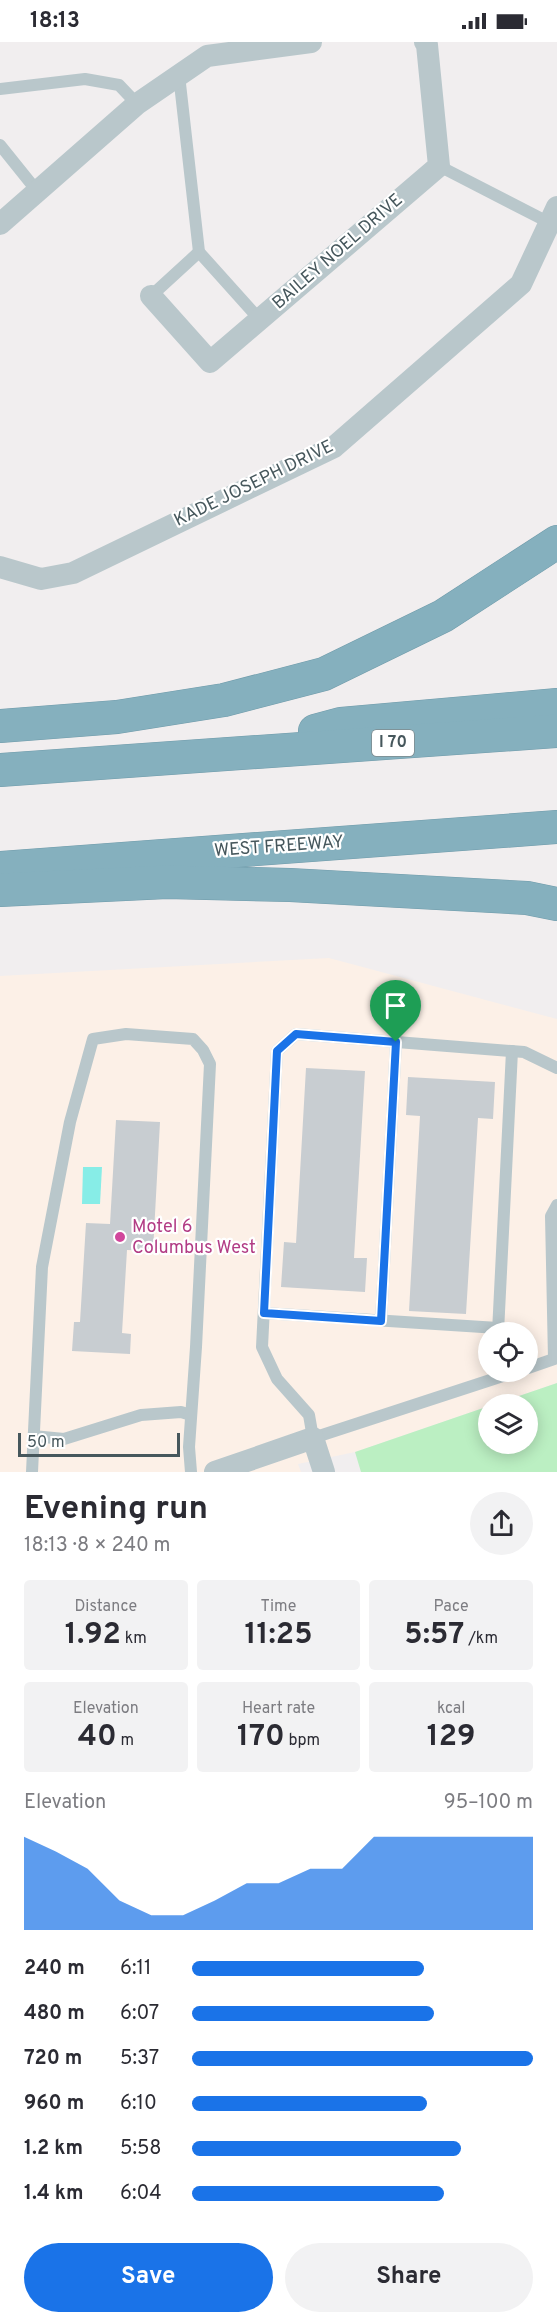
<!DOCTYPE html>
<html lang="en">
<head>
<meta charset="utf-8">
<style>
	body { margin:0; font-family:Overpass,sans-serif; background:#f2f2f3; color:#2b2b33; height:100vh; display:flex; flex-direction:column; font-size:22px; white-space:nowrap }
	* { box-sizing:border-box; margin:0 }
	p { font-size:20px; color:#7c7c81 }
	.icon { flex:none; width:33px; height:33px; fill:none; stroke:currentColor; stroke-width:2; stroke-linecap:round; stroke-linejoin:round }
	.map { position:relative; height:1430px; overflow:hidden }
	.sheet { display:flex; flex-direction:column; background:#fff; flex:1 }
	.sheet>* { flex:none }
	.tools { position:absolute; left:478px; top:1280px; display:grid; gap:12px }
	.tools a { display:grid; place-items:center; width:60px; height:60px; border-radius:50%; background:#fff; box-shadow:0 3px 15px #0003; font-size:30px }
	.scale { position:absolute; left:18px; bottom:15px; width:162px; box-sizing:border-box; padding-left:6px; border:3px solid #46575c; border-top:0; font-size:16px; line-height:21px; white-space:nowrap; color:#46575c; -webkit-text-stroke:4px #fff; paint-order:stroke }
	.pin { position:absolute; display:grid; place-items:center; width:51px; height:51px; color:#fff; margin:-62px -26px; border-radius:50% 50% 50% 0; rotate:-45deg; box-shadow:0 0 6px #0007 }
	.pin .icon { rotate:45deg }
	.round { display:grid; place-items:center; flex:none; width:63px; height:63px; border-radius:32px; background:#f2f2f3 }
	.headline { display:flex; align-items:center; justify-content:space-between; height:102px; padding:0 24px }
	h1 { font-size:33px; font-weight:700; line-height:45px }
	.figures { display:grid; grid-template-columns:repeat(3,1fr); gap:9px; height:102px; padding:6px 24px }
	.figures div { display:grid; align-content:center; border-radius:6px; background:#f2f2f3; text-align:center }
	.figures b { font-size:30px; font-weight:700 }
	.figures small { font-size:16px; font-weight:400 }
	.figures p { font-size:16px }
	.chart { height:168px; padding:12px 24px }
	.chart p { display:flex; justify-content:space-between }
	.chart svg { width:100%; height:108px; margin-top:6px; fill:#1a73e8; opacity:.7 }
	.action { display:flex; gap:12px; margin-top:auto; padding:12px 24px }
	.action a { flex:1; height:69px; border-radius:36px; background:#1a73e8; color:#fff; font-size:24px; font-weight:700; line-height:69px; text-align:center }
	.action a+a { background:#f2f2f3; color:#2b2b33 }
	ul { padding:0 24px; list-style:none; font-size:20px }
	li { display:grid; grid-template-columns:96px 72px 1fr; align-items:center; height:45px }
	li i { height:15px; border-radius:8px; background:#1a73e8 }
	.status { display:flex; justify-content:space-between; align-items:center; height:42px; padding:0 30px; background:#fff; direction:ltr }
	.status svg { height:16px; fill:currentColor }
	.map>svg:first-child { display:block }
	.commercial { fill:#fcf0e7; fill-rule:evenodd }
	.green { fill:#bbefc2 }
	.water { fill:#87ede7 }
	.building { fill:#c8cdd1 }
	.lines { fill:none; stroke-linecap:round; stroke-linejoin:round }
	.motorway-casing { stroke:#709baa; stroke-width:34 }
	.service { stroke:#b9c7cb; stroke-width:12 }
	.minor { stroke:#b9c7cb; stroke-width:22 }
	.motorway { stroke:#85b0be; stroke-width:33 }
	.route-casing { stroke:#fff; stroke-width:12 }
	.route { stroke:#1a73e8; stroke-width:8 }
	.hotel-dot { fill:#d1479c; stroke:#fff; stroke-width:2 }
	.labels { text-anchor:middle; dominant-baseline:central; stroke-width:4.5; stroke-linejoin:round; paint-order:stroke }
	.shield { fill:#fff; stroke:#7e898d; stroke-width:1.5 }
	.shield-label { font-size:16px; font-weight:bold; fill:#46575c }
	.street-label { font-size:18px; fill:#46575c; stroke:#fff }
	.hotel-label { font-size:18px; fill:#b23c85; stroke:#fff; text-anchor:start }
</style>
</head>
<body>
<div class="status"><b>18:13</b><svg viewBox="0 0 49 12"><path d="M0 12V9h3v3zM5 12V6h3v6zM10 12V3h3v9zM15 12V0h3v12zM26 1h20v11H26zM47 4h2v5h-2z"/></svg></div>
<div class="map">
<svg width="557" height="1430" viewBox="0 0 557 1430">
	<rect width="100%" height="100%" fill="#f1eeef"/>
	<!-- commercial -->
	<path class="commercial" d="M 329,916 L 557,977 L 557,1341 L 496,1362 L 489,1362 L 489,1364 L 355,1410 L 298,1422 L 301,1430 L 0,1430 L 0,934 ZM 489,1290 L 528,1290 L 528,1329 L 489,1329 Z"/>
	<!-- green -->
	<path class="green" d="M 557,1341 L 557,1430 L 361,1430 L 355,1410 L 489,1364 L 489,1401 L 528,1401 L 528,1362 L 496,1362 Z"/>
	<!-- water -->
	<path class="water" d="M 83,1125 L 102,1125 L 100,1162 L 82,1162 Z"/>
	<!-- building -->
	<g class="building">
		<path d="M 306,1026 L 365,1029 L 354,1216 L 367,1216 L 365,1250 L 281,1245 L 284,1200 L 296,1201 Z"/>
		<path d="M 408,1035 L 495,1040 L 493,1077 L 478,1076 L 466,1272 L 409,1269 L 420,1074 L 406,1073 Z"/>
		<path d="M 116,1078 L 160,1080 L 153,1209 L 127,1208 L 122,1291 L 131,1292 L 130,1312 L 72,1309 L 74,1280 L 80,1280 L 86,1181 L 110,1182 Z"/>
	</g>
	<g class="lines">
		<!-- motorway casing -->
		<g class="motorway-casing">
			<g id="motorway">
				<path d="M 0,684 L 117,675 L 224,658 L 324,632 L 443,574 L 557,500"/>
				<path d="M 315,689 L 341,682 L 557,663"/>
				<path d="M 0,728 L 557,689"/>
				<path d="M 0,826 L 557,785"/>
				<path d="M 0,848 L 167,840 L 290,843 L 527,856 L 557,862"/>
			</g>
		</g>
		<!-- service -->
		<g class="service">
			<path d="M 179,33 L 199,210 L 260,278"/>
			<path d="M 0,47 L 85,37 L 119,43 L 137,62"/>
			<path d="M 0,103 L 37,149"/>
			<path d="M 439,124 L 550,181"/>
			<path d="M 151,254 L 199,210"/>
			<path d="M 264,1271 L 498,1286"/>
			<path d="M 381,1279 L 396,1000"/>
			<path d="M 498,1290 L 512,1009"/>
			<path d="M 528,1326 L 554,1317 L 551,1174 L 557,1163"/>
			<path d="M 518,1329 L 313,1396 L 309,1373 L 277,1337 L 262,1305 L 277,1009 L 296,992 L 524,1010 L 557,1026"/>
			<path d="M 33,1394 L 64,1397 L 141,1373 L 181,1370 L 191,1373"/>
			<path d="M 32,1430 L 42,1225 L 70,1080 L 93,997 L 126,992 L 193,997 L 203,1008 L 210,1022 L 196,1305 L 189,1405 L 191,1430"/>
		</g>
		<!-- minor -->
		<g class="minor">
			<path d="M 0,182 L 137,62 L 207,14 L 311,0"/>
			<path d="M 151,254 L 210,320 L 439,124 L 427,3 L 425,0"/>
			<path d="M 0,525 L 41,537 L 73,531 L 334,405 L 521,242 L 557,165"/>
			<path d="M 215,1430 L 313,1396 L 324,1430"/>
		</g>
		<!-- motorway -->
		<use href="#motorway" class="motorway"/>
	</g>
	<g class="lines">
		<!-- route casing -->
		<g class="route-casing">
			<path id="route" d="M 296,992 L 396,1000 L 381,1279 L 264,1271 L 277,1009 Z"/>
		</g>
		<!-- route -->
		<use href="#route" class="route"/>
	</g>
	<!-- markers -->
	<circle class="hotel-dot" cx="120" cy="1195" r="6"/>
	<g class="labels">
		<!-- shield labels -->
		<rect class="shield" x="372" y="688" width="42" height="26" rx="4.5"/>
		<g class="shield-label">
			<text x="393" y="701">I 70</text>
		</g>
		<!-- street labels -->
		<g class="street-label">
			<text transform="translate(338 210) rotate(-41)">BAILEY NOEL DRIVE</text>
			<text transform="translate(254 442) rotate(-26)">KADE JOSEPH DRIVE</text>
			<text transform="translate(279 805) rotate(-4)">WEST FREEWAY</text>
		</g>
		<!-- hotel labels -->
		<g class="hotel-label">
			<text x="132" y="1185">Motel 6<tspan x="132" dy="21">Columbus West</tspan></text>
		</g>
	</g>
</svg>
<div class="tools">
<a><svg class="icon" aria-label="locate" viewBox="0 0 24 24"><circle cx="12" cy="12" r="6"/><path d="M12 2v4M12 18v4M2 12h4M18 12h4"/></svg></a>
<a><svg class="icon" aria-label="layers" viewBox="0 0 24 24"><path d="M12 4l9 5-9 5-9-5zM3 14l9 5 9-5"/></svg></a>
</div>
<div class="scale">50 m</div>
<div class="pin" style="left:396px;top:1000px;background:#1e9e55"><svg class="icon" aria-label="arrive" viewBox="0 0 24 24"><path d="M6 21V4h12l-3 4 3 4H6"/></svg></div>
</div>
<section class="sheet">
<div class="headline"><div><h1>Evening run</h1><p>18:13 · 8 × 240 m</p></div><a class="round"><svg class="icon" aria-label="share" viewBox="0 0 24 24"><path d="M12 15V3M7 8l5-5 5 5M5 13v7h14v-7"/></svg></a></div>
<div class="figures">
<div><p>Distance</p><b>1.92<small> km</small></b></div>
<div><p>Time</p><b>11:25</b></div>
<div><p>Pace</p><b>5:57<small> /km</small></b></div>
</div>
<div class="figures">
<div><p>Elevation</p><b>40<small> m</small></b></div>
<div><p>Heart rate</p><b>170<small> bpm</small></b></div>
<div><p>kcal</p><b>129</b></div>
</div>
<div class="chart"><p><span>Elevation</span>95–100 m</p>
<svg viewBox="0 0 160 44" preserveAspectRatio="none"><path d="M0 44V6L10 12L20 19L30 32L40 38L50 38L60 32L70 25L80 25L90 19L100 19L110 6L120 6L130 6L140 6L150 6L160 6V44z"/></svg>
</div>
<ul>
<li><b>240 m</b>6:11<i style="width:68%"></i></li>
<li><b>480 m</b>6:07<i style="width:71%"></i></li>
<li><b>720 m</b>5:37<i style="width:100%"></i></li>
<li><b>960 m</b>6:10<i style="width:69%"></i></li>
<li><b>1.2 km</b>5:58<i style="width:79%"></i></li>
<li><b>1.4 km</b>6:04<i style="width:74%"></i></li>
</ul>
<div class="action"><a>Save</a><a>Share</a></div>
</section>
</body>
</html>
